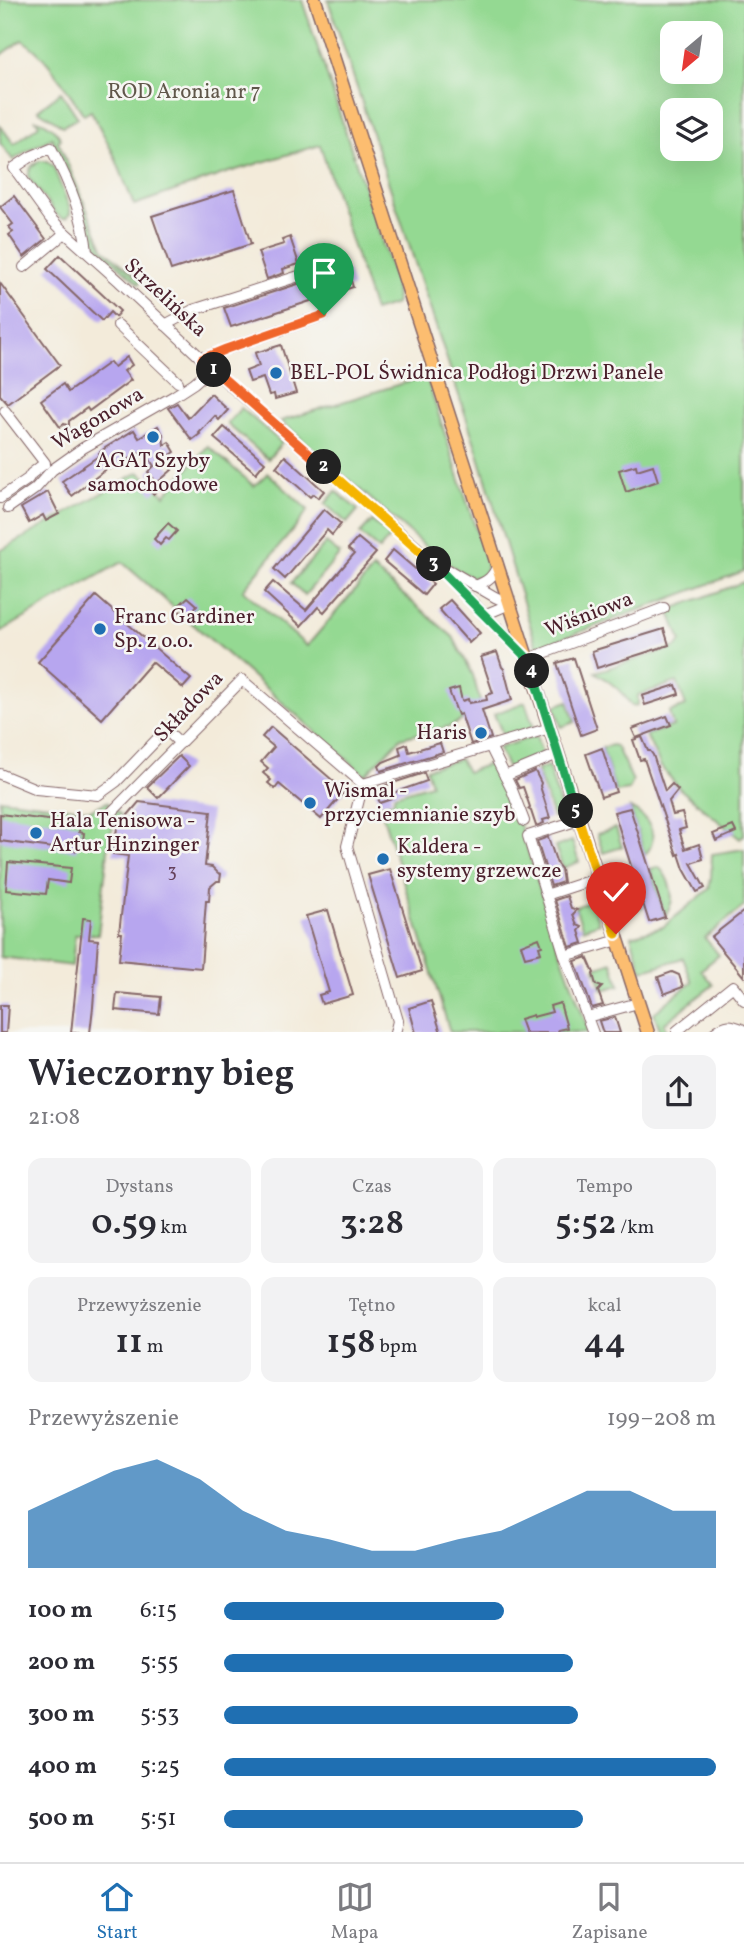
<!DOCTYPE html>
<html lang="pl">
<head>
<meta charset="utf-8">
<style>
	body { margin:0; font-family:Vollkorn,serif; background:#f2f2f3; color:#2b2b33; height:100vh; display:flex; flex-direction:column; font-size:26px; white-space:nowrap }
	* { box-sizing:border-box; margin:0 }
	p { font-size:23px; color:#7c7c81 }
	.icon { flex:none; width:38px; height:38px; fill:none; stroke:currentColor; stroke-width:2; stroke-linecap:round; stroke-linejoin:round }
	.map { position:relative; height:1032px; overflow:hidden }
	.side { display:flex; flex-direction:column; background:#fff; flex:1 }
	.side>* { flex:none }
	.needle { width:46px; rotate:209deg }
	.controls { position:absolute; left:660px; top:21px; display:grid; gap:14px }
	.controls a { display:grid; place-items:center; width:63px; height:63px; border-radius:14px; background:#fff; box-shadow:0 7px 28px #0002; font-size:35px }
	.pin { position:absolute; display:grid; place-items:center; width:60px; height:60px; color:#fff; margin:-72px -30px; border-radius:50% 50% 50% 0; rotate:-45deg; box-shadow:0 0 7px #0007 }
	.pin .icon { rotate:45deg }
	.km { position:absolute; width:35px; height:35px; margin:-18px; border-radius:50%; background:#222; color:#fff; font-size:19px; line-height:35px; text-align:center }
	.round { display:grid; place-items:center; flex:none; width:74px; height:74px; border-radius:14px; background:#f2f2f3 }
	.head { display:flex; align-items:center; justify-content:space-between; height:119px; padding:0 28px }
	h1 { font-size:38px; font-weight:600; line-height:52px }
	.stats { display:grid; grid-template-columns:repeat(3,1fr); gap:10px; height:119px; padding:7px 28px }
	.stats div { display:grid; align-content:center; border-radius:14px; background:#f2f2f3; text-align:center }
	.stats b { font-size:35px; font-weight:600 }
	.stats small { font-size:19px; font-weight:400 }
	.stats p { font-size:19px }
	.chart { height:196px; padding:14px 28px }
	.chart p { display:flex; justify-content:space-between }
	.chart svg { width:100%; height:126px; margin-top:7px; fill:#1f6fb2; opacity:.7 }
	ul { padding:0 28px; list-style:none; font-size:23px }
	li { display:grid; grid-template-columns:112px 84px 1fr; align-items:center; height:52px }
	li i { height:18px; border-radius:9px; background:#1f6fb2 }
	.tab-bar { display:flex; justify-content:space-around; align-items:center; height:98px; border-top:2px solid #e1e1e2; background:#fff; font-size:19px; color:#7c7c81 }
	.tab-bar a { display:grid; justify-items:center; gap:4px }
	.tab-bar .selected { color:#1f6fb2 }
	.map>svg:first-child { display:block }
	.green { fill:#94d992; stroke:#6f7c5e; stroke-width:2; fill-rule:evenodd }
	.building { fill:#b7a6ef }
	.lines { fill:none; stroke-linecap:round; stroke-linejoin:round }
	.minor-casing { stroke:#856668; stroke-width:12 }
	.major-casing { stroke:#856668; stroke-width:15 }
	.minor { stroke:#fff; stroke-width:10 }
	.major { stroke:#fcbd6f; stroke-width:12 }
	.split-1-casing { stroke:#fff; stroke-width:14 }
	.split-2-casing { stroke:#fff; stroke-width:14 }
	.split-3-casing { stroke:#fff; stroke-width:14 }
	.split-4-casing { stroke:#fff; stroke-width:14 }
	.split-5-casing { stroke:#fff; stroke-width:14 }
	.split-6-casing { stroke:#fff; stroke-width:14 }
	.split-1 { stroke:#f0652b; stroke-width:9 }
	.split-2 { stroke:#f0652b; stroke-width:9 }
	.split-3 { stroke:#f5b400; stroke-width:9 }
	.split-4 { stroke:#22a559; stroke-width:9 }
	.split-5 { stroke:#22a559; stroke-width:9 }
	.split-6 { stroke:#f5b400; stroke-width:9 }
	.poi-dot { fill:#1f6fb2; stroke:#f6f6f2; stroke-width:2.5 }
	.labels { text-anchor:middle; dominant-baseline:central; stroke-width:5; stroke-linejoin:round; paint-order:stroke }
	.number-label { font-size:18px; fill:#65415c }
	.park-label { font-size:21px; fill:#60574a; stroke:#f6f6f2 }
	.street-label { font-size:21px; fill:#4a1f2b; stroke:#f6f6f2 }
	.poi-label { font-size:21px; fill:#4a1f2b; stroke:#f6f6f2; text-anchor:start }
</style>
</head>
<body>
<div class="map">
<svg width="744" height="1033" viewBox="0 0 744 1033">
	<rect width="100%" height="100%" fill="#f6f6f2"/>
	<filter id="ink" filterUnits="userSpaceOnUse"><feTurbulence type="fractalNoise" baseFrequency=".0143" numOctaves="2"/><feDisplacementMap in="SourceGraphic" scale="14" xChannelSelector="R" yChannelSelector="G"/><feConvolveMatrix kernelMatrix="1 2 1 2 8 2 1 2 1" color-interpolation-filters="sRGB"/></filter>
	<filter id="wash" filterUnits="userSpaceOnUse"><feTurbulence type="fractalNoise" baseFrequency=".00686" numOctaves="4" result="noise"/><feDisplacementMap in="SourceGraphic" scale="28" xChannelSelector="R" yChannelSelector="G"/><feGaussianBlur stdDeviation="1.57" result="paint"/><feColorMatrix in="noise" values="0 0 0 0 0 0 0 0 0 0 0 0 0 0 0 0 0 1.4 0 .05"/><feComposite in="paint" operator="in"/></filter>
	<g filter="url(#wash)">
		<rect width="100%" height="100%" fill="#f3ebda"/>
		<!-- green -->
		<g class="green">
			<path d="M 0,0 L 302,0 L 395,281 L 396,304 L 374,311 L 320,145 L 226,173 L 134,205 L 114,155 L 91,111 L 84,115 C 66,89 49,57 22,40 L 0,56 Z"/>
			<path d="M 328,0 L 744,0 L 744,571 L 537,648 L 477,450 ZM 672,33 L 710,33 L 710,72 L 672,72 ZM 672,110 L 710,110 L 710,149 L 672,149 Z"/>
			<path d="M 61,92 L 78,118 L 63,126 L 38,110 Z"/>
			<path d="M 36,120 C 48,122 55,129 61,139 L 58,141 L 103,248 L 141,281 L 139,284 L 98,248 L 52,138 L 34,147 L 13,160 L 0,143 L 0,125 L 14,144 L 39,125 Z"/>
			<path d="M 40,161 L 47,161 L 53,166 L 70,209 L 70,214 L 66,218 L 62,218 L 57,215 L 29,178 C 28,168 32,165 40,161 Z"/>
			<path d="M 426,376 L 487,563 C 486,569 486,575 480,577 C 469,582 435,554 426,547 L 281,421 Z"/>
			<path d="M 241,408 L 282,443 L 268,459 L 227,424 Z"/>
			<path d="M 208,446 L 254,486 L 268,473 L 308,510 L 298,524 L 243,590 L 307,646 L 373,569 L 453,637 L 473,675 L 482,709 L 451,726 L 401,738 L 365,775 L 122,562 L 0,632 L 0,551 L 139,472 L 165,495 Z"/>
			<path d="M 336,491 L 358,510 L 347,523 L 325,504 Z"/>
			<path d="M 372,521 L 390,537 L 379,550 L 360,534 Z"/>
			<path d="M 326,543 L 340,554 L 305,595 L 291,583 Z"/>
			<path d="M 744,582 L 744,835 L 740,839 L 680,789 L 661,767 L 646,735 L 673,726 L 669,712 L 686,706 L 677,682 L 638,695 L 638,705 L 632,706 C 623,692 610,681 595,672 L 677,647 L 681,641 L 669,610 Z"/>
			<path d="M 568,701 L 575,722 L 561,727 L 555,706 Z"/>
			<path d="M 525,702 L 534,728 L 504,737 L 494,714 Z"/>
			<path d="M 536,736 L 543,756 L 508,769 L 498,748 Z"/>
			<path d="M 612,745 L 616,746 L 633,781 L 629,790 L 616,792 L 602,748 Z"/>
			<path d="M 460,759 L 467,772 L 492,763 L 518,819 L 553,932 L 589,1032 L 450,1032 L 380,806 L 394,801 L 394,795 L 431,784 L 426,769 Z"/>
			<path d="M 548,766 L 563,814 L 553,817 L 537,770 Z"/>
			<path d="M 0,799 L 90,810 L 107,802 L 121,815 L 115,823 L 110,834 L 98,934 L 75,935 L 72,966 L 0,957 Z"/>
			<path d="M 630,808 C 649,817 661,837 645,855 Z"/>
			<path d="M 616,828 L 622,847 L 603,853 L 597,834 Z"/>
			<path d="M 572,841 L 579,862 L 563,868 L 555,847 Z"/>
			<path d="M 744,849 L 744,906 L 705,938 L 719,955 L 701,970 L 713,985 L 664,1024 L 668,1032 L 661,1032 L 654,1013 L 692,982 L 683,958 L 642,971 L 631,936 L 663,927 L 709,889 L 711,878 L 712,854 Z"/>
			<path d="M 658,867 C 667,873 672,889 672,900 C 671,906 667,911 665,917 L 650,869 Z"/>
			<path d="M 630,869 L 635,885 L 615,891 L 610,876 Z"/>
			<path d="M 636,889 L 642,908 L 623,914 L 617,895 Z"/>
			<path d="M 591,901 L 599,923 L 583,929 L 575,907 Z"/>
			<path d="M 612,962 L 620,985 L 603,990 L 595,968 Z"/>
		</g>
		<g id="blocks">
			<!-- building -->
			<g class="building">
				<path d="M 234,190 L 251,244 L 171,270 L 152,216 Z"/>
				<path d="M 14,196 L 46,239 L 24,257 L 9,235 L 13,232 L 9,227 L 13,224 L 0,207 Z"/>
				<path d="M 290,237 L 299,264 L 283,269 L 284,273 L 267,279 L 258,252 L 284,244 L 282,240 Z"/>
				<path d="M 60,255 L 120,311 L 115,317 L 110,312 L 102,321 L 47,269 Z"/>
				<path d="M 348,271 L 353,287 L 231,327 L 224,308 L 304,282 L 309,278 L 310,284 Z"/>
				<path d="M 0,283 L 60,365 L 8,404 L 0,395 Z"/>
				<path d="M 281,345 L 296,393 L 275,399 L 274,394 L 269,395 L 263,378 L 250,382 L 246,371 L 259,366 L 255,353 Z"/>
				<path d="M 127,357 L 132,365 L 124,371 L 131,380 L 89,411 L 87,408 L 69,421 L 69,426 L 64,424 L 60,427 L 41,400 L 63,384 L 68,392 L 110,362 L 114,367 Z"/>
				<path d="M 211,394 L 228,410 L 219,420 L 215,416 L 199,433 L 200,434 L 192,440 L 168,408 L 177,403 L 188,418 Z"/>
				<path d="M 158,426 L 163,434 L 164,445 L 169,442 L 175,452 L 163,460 L 172,470 L 157,483 L 161,486 L 153,494 L 145,486 L 154,479 L 148,472 L 154,466 L 144,450 L 115,468 L 113,466 L 110,469 L 109,467 L 72,496 L 62,481 L 100,455 L 99,453 L 105,448 L 134,430 L 139,438 Z"/>
				<path d="M 224,427 L 265,462 L 256,473 L 214,438 Z"/>
				<path d="M 285,456 L 324,491 L 318,498 L 313,494 L 310,497 L 276,467 Z"/>
				<path d="M 636,465 L 637,470 L 653,465 L 658,481 L 626,492 L 619,470 Z"/>
				<path d="M 48,492 L 59,514 L 46,521 L 43,515 L 29,523 L 21,508 Z"/>
				<path d="M 324,509 L 341,524 L 332,535 L 327,530 L 285,579 L 274,569 Z"/>
				<path d="M 168,523 L 177,531 L 169,540 L 166,538 L 160,545 L 154,539 Z"/>
				<path d="M 358,538 L 376,553 L 324,612 L 318,607 L 301,626 L 264,592 L 273,582 L 306,610 L 354,554 L 348,549 Z"/>
				<path d="M 393,550 L 433,584 L 424,595 L 384,561 Z"/>
				<path d="M 96,596 L 191,679 L 183,688 L 152,662 L 102,719 L 38,662 Z"/>
				<path d="M 188,597 L 197,605 L 187,618 L 176,608 Z"/>
				<path d="M 450,600 L 480,633 L 469,643 L 439,609 Z"/>
				<path d="M 664,629 L 669,645 L 597,668 L 592,651 Z"/>
				<path d="M 497,652 L 502,667 L 504,669 L 512,700 L 482,710 L 491,738 L 471,744 L 461,714 L 458,715 L 449,691 L 459,688 L 462,701 L 468,699 L 469,703 L 487,700 L 486,695 L 493,693 L 481,657 Z"/>
				<path d="M 574,658 L 597,729 L 581,735 L 557,663 Z"/>
				<path d="M 676,685 L 679,694 L 645,705 L 642,696 Z"/>
				<path d="M 667,716 L 671,725 L 636,738 L 632,729 Z"/>
				<path d="M 271,727 L 345,791 L 321,819 L 279,784 L 275,789 L 268,783 L 271,780 L 263,773 L 268,768 L 261,762 L 274,747 L 262,737 Z"/>
				<path d="M 642,737 L 648,751 L 650,751 L 653,755 L 665,791 L 672,784 L 678,790 L 669,801 L 673,815 L 682,813 L 686,828 L 679,830 L 685,849 L 699,844 L 703,859 L 691,863 L 705,888 L 697,892 L 684,869 L 679,854 L 677,855 L 644,759 L 640,760 L 633,740 Z"/>
				<path d="M 440,743 L 443,752 L 381,771 L 379,766 L 383,762 L 401,755 L 399,747 L 407,744 L 409,752 Z"/>
				<path d="M 602,748 L 616,792 L 601,797 L 586,754 Z"/>
				<path d="M 179,756 L 189,766 L 158,798 L 147,787 Z"/>
				<path d="M 535,771 L 541,783 L 540,786 L 550,818 L 543,820 L 544,823 L 536,826 L 531,811 L 528,809 L 530,807 L 523,787 L 519,788 L 515,780 Z"/>
				<path d="M 424,773 L 427,781 L 390,794 L 392,799 L 380,803 L 374,789 Z"/>
				<path d="M 139,802 L 211,811 L 205,866 L 212,867 L 218,873 L 221,874 L 220,881 L 217,881 L 210,887 L 209,901 L 206,901 L 201,968 L 119,960 L 122,933 L 119,933 L 128,856 L 113,854 L 117,828 Z"/>
				<path d="M 630,808 L 665,917 L 649,922 L 614,812 Z"/>
				<path d="M 0,814 L 80,824 L 79,832 L 84,833 L 83,841 L 78,841 L 76,851 L 0,841 Z"/>
				<path d="M 733,826 L 736,832 L 716,841 L 713,834 Z"/>
				<path d="M 548,837 L 557,864 L 561,869 L 563,882 L 551,886 L 537,841 Z"/>
				<path d="M 8,862 L 71,868 L 69,883 L 48,880 L 46,894 L 6,890 Z"/>
				<path d="M 390,869 L 422,971 L 400,978 L 368,875 Z"/>
				<path d="M 567,896 L 571,908 L 577,910 L 573,914 L 577,925 L 582,927 L 579,931 L 583,943 L 570,947 L 555,900 Z"/>
				<path d="M 328,910 L 353,995 L 322,1004 L 319,995 L 329,992 L 306,916 Z"/>
				<path d="M 744,911 L 744,977 L 711,937 Z"/>
				<path d="M 83,918 L 91,919 L 89,939 L 98,940 L 93,1007 L 90,1033 L 71,1033 Z"/>
				<path d="M 539,938 L 542,946 L 539,947 L 541,953 L 525,957 L 521,945 Z"/>
				<path d="M 587,957 L 594,973 L 593,974 L 596,985 L 602,987 L 598,991 L 603,1005 L 592,1008 L 575,961 Z"/>
				<path d="M 672,972 L 679,975 L 683,987 L 664,994 L 658,977 Z"/>
				<path d="M 117,993 L 161,997 L 159,1014 L 115,1010 Z"/>
				<path d="M 431,1001 L 441,1033 L 416,1033 L 409,1008 Z"/>
				<path d="M 560,1003 L 567,1028 L 558,1030 L 559,1033 L 525,1033 L 520,1019 L 533,1015 L 533,1017 L 552,1012 L 550,1006 Z"/>
				<path d="M 0,1005 L 8,1005 L 6,1033 L 0,1033 Z"/>
				<path d="M 615,1017 L 620,1033 L 603,1033 L 599,1021 Z"/>
			</g>
		</g>
	</g>
	<g filter="url(#ink)">
		<use href="#blocks" fill-opacity="0" stroke="#856668" stroke-width="2"/>
		<g class="lines">
			<!-- minor casing -->
			<g class="minor-casing">
				<g id="minor">
					<path d="M 87,252 C 84,218 67,178 51,148 L 32,156 L 14,168 L 50,218 L 63,231 L 119,281 L 232,387 L 428,557 L 528,659 L 664,608"/>
					<path d="M 24,267 L 65,233"/>
					<path d="M 118,325 L 178,382"/>
					<path d="M 165,325 L 193,310 L 302,275"/>
					<path d="M 202,359 L 226,349 L 324,315"/>
					<path d="M 0,498 L 28,479 L 31,474 L 45,463 L 5,411"/>
					<path d="M 8,508 L 35,489 L 52,470 L 83,448 L 174,396 L 194,383 L 211,368"/>
					<path d="M 440,565 L 495,597 L 510,604"/>
					<path d="M 475,586 C 488,581 493,577 498,565"/>
					<path d="M 484,615 L 510,604"/>
					<path d="M 490,746 L 512,790 L 524,821"/>
					<path d="M 0,774 L 36,789 L 98,795 L 116,782 L 166,730 L 180,743"/>
					<path d="M 505,776 L 558,754"/>
					<path d="M 363,784 L 347,846 L 398,1021 L 395,1033"/>
					<path d="M 363,784 L 550,728"/>
					<path d="M 110,814 L 242,680 L 363,784"/>
					<path d="M 579,820 L 528,836 L 565,956 L 587,1017"/>
					<path d="M 546,895 L 598,878"/>
					<path d="M 565,956 L 618,940"/>
					<path d="M 677,1031 L 733,986 L 744,1000"/>
					<path d="M 593,1033 L 587,1017 L 638,1003"/>
					<path d="M 714,1033 C 727,1023 730,1024 744,1030"/>
				</g>
			</g>
			<!-- major casing -->
			<g class="major-casing">
				<path id="major" d="M 315,0 L 648,1033"/>
			</g>
			<!-- minor -->
			<use href="#minor" class="minor"/>
			<!-- major -->
			<use href="#major" class="major"/>
		</g>
	</g>
	<g class="lines" filter="url(#ink)">
		<!-- split-1 casing -->
		<g class="split-1-casing">
			<path id="split-1" d="M 214,370 L 202,359 L 226,349 L 324,315"/>
		</g>
		<!-- split-2 casing -->
		<g class="split-2-casing">
			<path id="split-2" d="M 214,370 L 324,467"/>
		</g>
		<!-- split-3 casing -->
		<g class="split-3-casing">
			<path id="split-3" d="M 324,467 L 434,564"/>
		</g>
		<!-- split-4 casing -->
		<g class="split-4-casing">
			<path id="split-4" d="M 434,564 L 528,659 L 532,671"/>
		</g>
		<!-- split-5 casing -->
		<g class="split-5-casing">
			<path id="split-5" d="M 532,671 L 576,811"/>
		</g>
		<!-- split-6 casing -->
		<g class="split-6-casing">
			<path id="split-6" d="M 576,811 L 616,934"/>
		</g>
		<!-- split-1 -->
		<use href="#split-1" class="split-1"/>
		<!-- split-2 -->
		<use href="#split-2" class="split-2"/>
		<!-- split-3 -->
		<use href="#split-3" class="split-3"/>
		<!-- split-4 -->
		<use href="#split-4" class="split-4"/>
		<!-- split-5 -->
		<use href="#split-5" class="split-5"/>
		<!-- split-6 -->
		<use href="#split-6" class="split-6"/>
	</g>
	<!-- markers -->
	<g class="poi-dot">
		<circle cx="276" cy="373" r="7"/>
		<circle cx="153" cy="437" r="7"/>
		<circle cx="100" cy="629" r="7"/>
		<circle cx="481" cy="733" r="7"/>
		<circle cx="310" cy="803" r="7"/>
		<circle cx="36" cy="833" r="7"/>
		<circle cx="383" cy="859" r="7"/>
	</g>
	<g class="labels">
		<!-- number labels -->
		<g class="number-label">
			<text x="172" y="872">3</text>
		</g>
		<!-- park labels -->
		<g class="park-label">
			<text x="184" y="92">ROD Aronia nr 7</text>
		</g>
		<!-- street labels -->
		<g class="street-label">
			<text transform="translate(165 298) rotate(43)">Strzelińska</text>
			<text transform="translate(98 419) rotate(-31)">Wagonowa</text>
			<text transform="translate(589 615) rotate(-21)">Wiśniowa</text>
			<text transform="translate(189 707) rotate(-46)">Składowa</text>
		</g>
		<!-- poi labels -->
		<g class="poi-label">
			<text x="290" y="373">BEL-POL Świdnica Podłogi Drzwi Panele</text>
			<text x="153" y="461" text-anchor="middle">AGAT Szyby<tspan x="153" dy="24">samochodowe</tspan></text>
			<text x="114" y="617">Franc Gardiner<tspan x="114" dy="24">Sp. z o.o.</tspan></text>
			<text x="467" y="733" text-anchor="end">Haris</text>
			<text x="324" y="791">Wismal -<tspan x="324" dy="24">przyciemnianie szyb</tspan></text>
			<text x="50" y="821">Hala Tenisowa -<tspan x="50" dy="24">Artur Hinzinger</tspan></text>
			<text x="397" y="847">Kaldera -<tspan x="397" dy="24">systemy grzewcze</tspan></text>
		</g>
	</g>
</svg>
<div class="controls">
<a><svg class="needle" viewBox="-14 -14 28 28"><path d="M0-13l5 13h-10z" fill="#e53935"/><path d="M0 13l5-13h-10z" fill="#7c7c81"/></svg></a>
<a><svg class="icon" aria-label="layers" viewBox="0 0 24 24"><path d="M12 4l9 5-9 5-9-5zM3 14l9 5 9-5"/></svg></a>
</div>
<div class="pin" style="left:324px;top:315px;background:#1e9e55"><svg class="icon" aria-label="arrive" viewBox="0 0 24 24"><path d="M6 21V4h12l-3 4 3 4H6"/></svg></div>
<div class="pin" style="left:616px;top:934px;background:#d93025"><svg class="icon" aria-label="check" viewBox="0 0 24 24"><path d="M5 12l5 5 9-10"/></svg></div>
<b class="km" style="left:214px;top:370px">1</b>
<b class="km" style="left:324px;top:467px">2</b>
<b class="km" style="left:434px;top:564px">3</b>
<b class="km" style="left:532px;top:671px">4</b>
<b class="km" style="left:576px;top:811px">5</b>
</div>
<section class="side">
<div class="head"><div><h1>Wieczorny bieg</h1><p>21:08</p></div><a class="round"><svg class="icon" aria-label="share" viewBox="0 0 24 24"><path d="M12 15V3M7 8l5-5 5 5M5 13v7h14v-7"/></svg></a></div>
<div class="stats">
<div><p>Dystans</p><b>0.59<small> km</small></b></div>
<div><p>Czas</p><b>3:28</b></div>
<div><p>Tempo</p><b>5:52<small> /km</small></b></div>
</div>
<div class="stats">
<div><p>Przewyższenie</p><b>11<small> m</small></b></div>
<div><p>Tętno</p><b>158<small> bpm</small></b></div>
<div><p>kcal</p><b>44</b></div>
</div>
<div class="chart"><p><span>Przewyższenie</span>199–208 m</p>
<svg viewBox="0 0 160 44" preserveAspectRatio="none"><path d="M0 44V24L10 17L20 10L30 6L40 13L50 24L60 31L70 34L80 38L90 38L100 34L110 31L120 24L130 17L140 17L150 24L160 24V44z"/></svg>
</div>
<ul>
<li><b>100 m</b>6:15<i style="width:57%"></i></li>
<li><b>200 m</b>5:55<i style="width:71%"></i></li>
<li><b>300 m</b>5:53<i style="width:72%"></i></li>
<li><b>400 m</b>5:25<i style="width:100%"></i></li>
<li><b>500 m</b>5:51<i style="width:73%"></i></li>
</ul>
</section>
<nav class="tab-bar">
<a class="selected"><svg class="icon" aria-label="home" viewBox="0 0 24 24"><path d="M3 11l9-7 9 7M6 9v11h12V9"/></svg>Start</a>
<a><svg class="icon" aria-label="map" viewBox="0 0 24 24"><path d="M3 6l6-2 6 2 6-2v14l-6 2-6-2-6 2zM9 4v14M15 6v14"/></svg>Mapa</a>
<a><svg class="icon" aria-label="saved" viewBox="0 0 24 24"><path d="M7 4h10v16l-5-4-5 4z"/></svg>Zapisane</a>
</nav>
</body>
</html>
